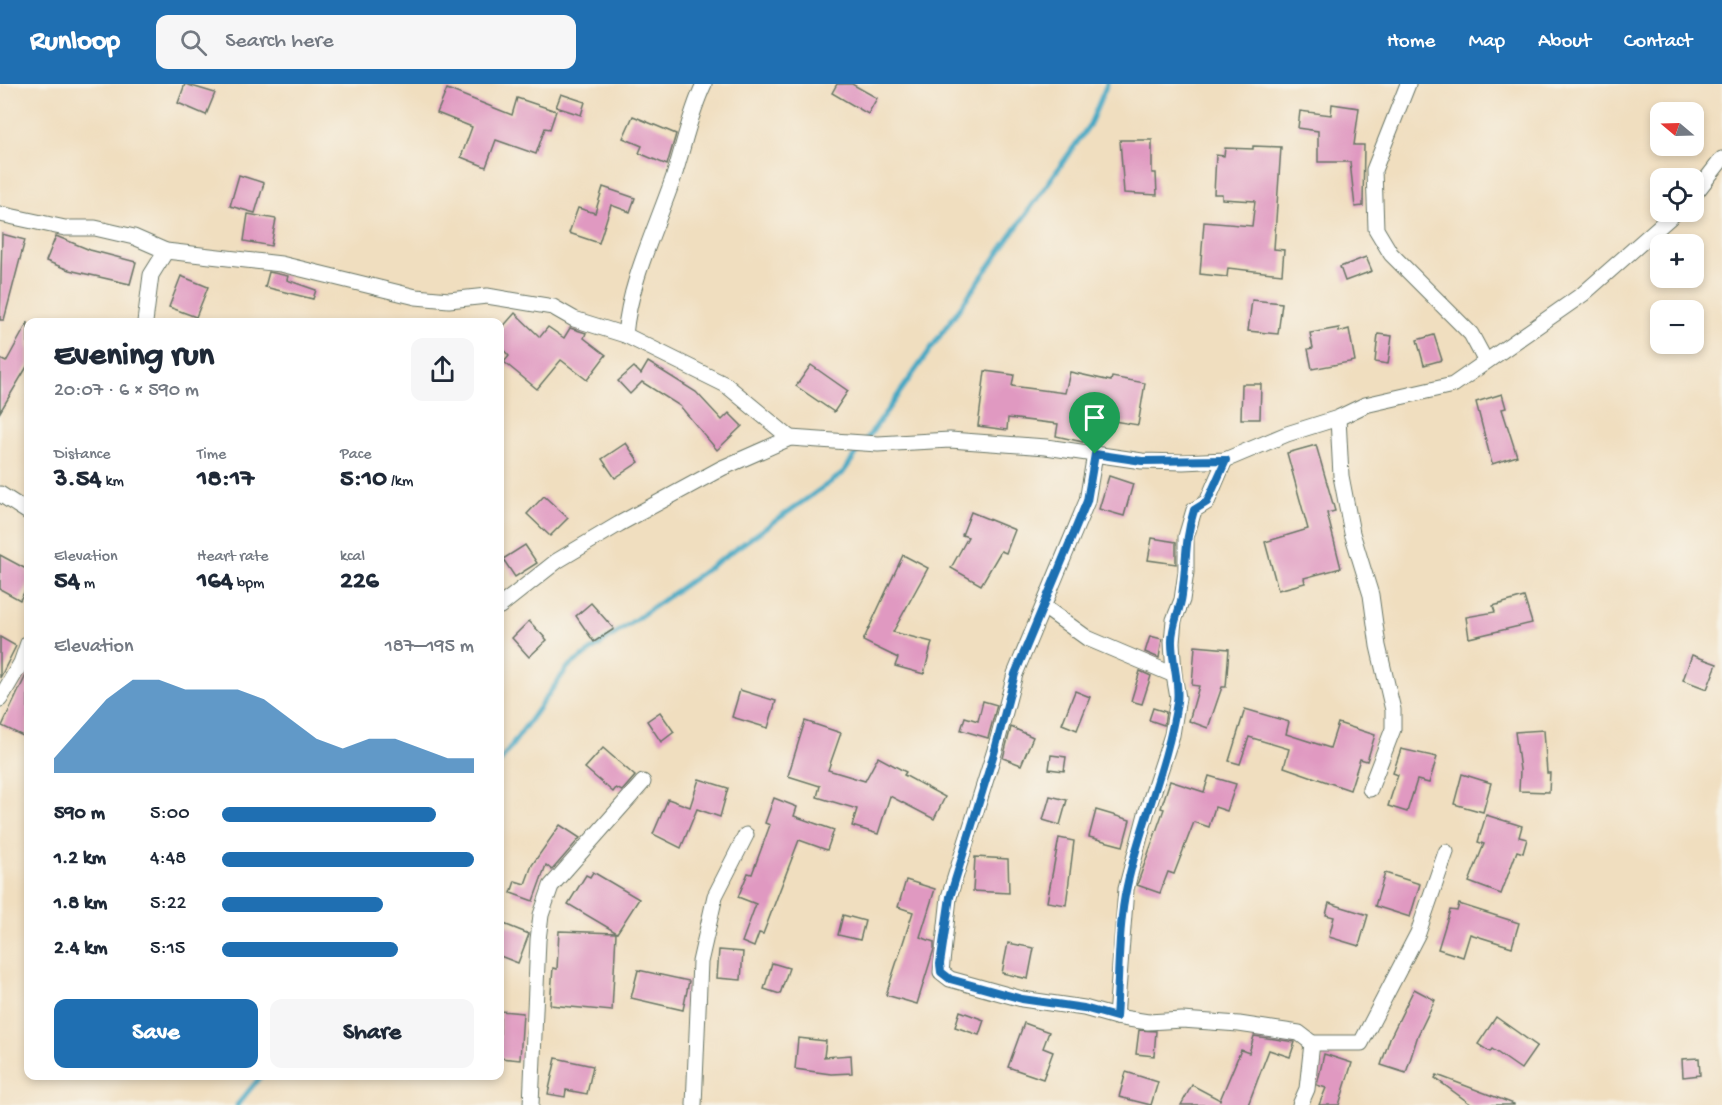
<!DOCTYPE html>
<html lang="en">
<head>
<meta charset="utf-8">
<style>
	body { margin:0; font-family:"Gochi Hand",sans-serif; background:#f6f6f7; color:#1f2937; height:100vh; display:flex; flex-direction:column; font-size:22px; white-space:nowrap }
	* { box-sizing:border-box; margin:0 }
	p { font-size:20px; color:#747a83 }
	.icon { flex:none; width:33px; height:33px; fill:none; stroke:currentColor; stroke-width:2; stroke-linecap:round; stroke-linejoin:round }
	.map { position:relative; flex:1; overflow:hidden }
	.details { position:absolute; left:24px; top:234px; width:480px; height:762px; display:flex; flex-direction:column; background:#fff; border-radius:12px; box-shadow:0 3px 9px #0003 }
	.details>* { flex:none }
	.needle { width:39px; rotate:289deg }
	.controls { position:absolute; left:1650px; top:18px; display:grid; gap:12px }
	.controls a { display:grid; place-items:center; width:54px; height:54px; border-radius:12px; background:#fff; box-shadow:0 3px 9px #0003; font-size:30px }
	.pin { position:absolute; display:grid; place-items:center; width:51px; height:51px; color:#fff; margin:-62px -26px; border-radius:50% 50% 50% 0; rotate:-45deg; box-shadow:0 0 6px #0007 }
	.pin .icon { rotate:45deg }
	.round { display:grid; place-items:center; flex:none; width:63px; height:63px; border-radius:12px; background:#f6f6f7 }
	.summary { display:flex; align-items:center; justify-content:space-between; height:102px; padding:0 30px }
	h1 { font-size:33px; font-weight:800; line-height:45px }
	.metrics { display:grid; grid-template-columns:repeat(3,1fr); gap:9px; height:102px; padding:6px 30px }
	.metrics div { display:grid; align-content:center }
	.metrics b { font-size:26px; font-weight:800 }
	.metrics small { font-size:16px; font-weight:400 }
	.metrics p { font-size:16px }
	.chart { height:168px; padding:12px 30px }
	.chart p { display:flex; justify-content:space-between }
	.chart svg { width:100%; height:108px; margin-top:6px; fill:#1f6fb2; opacity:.7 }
	.cta { display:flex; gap:12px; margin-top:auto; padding:12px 30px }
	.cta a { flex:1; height:69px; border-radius:12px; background:#1f6fb2; color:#fff; font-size:24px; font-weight:800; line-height:69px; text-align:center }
	.cta a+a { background:#f6f6f7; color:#1f2937 }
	ul { padding:0 30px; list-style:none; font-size:20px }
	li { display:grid; grid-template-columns:96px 72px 1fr; align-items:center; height:45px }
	li i { height:15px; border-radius:8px; background:#1f6fb2 }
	header { display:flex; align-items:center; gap:36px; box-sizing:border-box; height:84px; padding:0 30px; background:#1f6fb2; color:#fff }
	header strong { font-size:28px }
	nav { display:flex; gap:33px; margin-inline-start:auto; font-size:21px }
	.search { width:420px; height:54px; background:#f6f6f7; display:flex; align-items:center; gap:15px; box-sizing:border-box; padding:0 21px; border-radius:12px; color:#747a83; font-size:22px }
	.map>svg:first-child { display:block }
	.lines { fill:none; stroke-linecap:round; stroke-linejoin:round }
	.stream { stroke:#43a7c3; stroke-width:5 }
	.building { fill:#e099c1 }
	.minor-casing { stroke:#687565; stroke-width:17 }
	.minor { stroke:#fff; stroke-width:15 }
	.route-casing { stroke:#fff; stroke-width:12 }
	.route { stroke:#1f6fb2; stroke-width:8 }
</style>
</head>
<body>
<header>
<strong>Runloop</strong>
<div class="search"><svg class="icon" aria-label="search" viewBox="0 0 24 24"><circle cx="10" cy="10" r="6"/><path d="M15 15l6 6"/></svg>Search here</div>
<nav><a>Home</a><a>Map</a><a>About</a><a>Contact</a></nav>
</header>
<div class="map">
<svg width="1722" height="1021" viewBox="0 0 1722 1021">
	<rect width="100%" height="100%" fill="#f7f3e8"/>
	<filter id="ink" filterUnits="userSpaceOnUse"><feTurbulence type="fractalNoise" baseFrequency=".0167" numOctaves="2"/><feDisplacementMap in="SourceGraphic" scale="12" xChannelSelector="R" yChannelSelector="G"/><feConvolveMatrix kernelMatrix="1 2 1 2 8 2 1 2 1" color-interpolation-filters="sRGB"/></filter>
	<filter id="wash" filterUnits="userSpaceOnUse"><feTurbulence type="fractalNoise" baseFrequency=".008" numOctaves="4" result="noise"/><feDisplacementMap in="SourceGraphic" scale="24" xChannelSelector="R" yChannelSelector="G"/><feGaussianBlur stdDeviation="1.35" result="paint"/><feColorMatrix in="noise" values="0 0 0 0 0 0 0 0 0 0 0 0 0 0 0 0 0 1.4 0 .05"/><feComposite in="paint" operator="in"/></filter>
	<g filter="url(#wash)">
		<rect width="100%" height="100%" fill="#f0debf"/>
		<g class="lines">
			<!-- stream -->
			<g class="stream">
				<path d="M 500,678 L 568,583 L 842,390 L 1090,40 L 1107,0"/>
				<path d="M 237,1021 L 261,992"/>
			</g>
		</g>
		<g id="blocks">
			<!-- building -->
			<g class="building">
				<path d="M 185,0 L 215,9 L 206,31 L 178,19 Z"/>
				<path d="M 837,0 L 852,0 L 877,14 L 868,30 L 832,9 Z"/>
				<path d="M 447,5 L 512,31 L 517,14 L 556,27 L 550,45 L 545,44 L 536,70 L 496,56 L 486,83 L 461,73 L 472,43 L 437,29 Z"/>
				<path d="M 561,10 L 585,18 L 581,31 L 556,23 Z"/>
				<path d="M 1332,20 L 1359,24 L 1354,61 L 1364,61 L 1363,122 L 1355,123 L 1350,78 L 1318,78 L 1318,47 L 1298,44 L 1300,27 L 1331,31 Z"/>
				<path d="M 633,32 L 676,50 L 667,81 L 639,69 L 642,62 L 623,54 Z"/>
				<path d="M 1120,56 L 1152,56 L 1152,89 L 1156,89 L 1157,111 L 1124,109 Z"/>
				<path d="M 1253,62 L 1281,63 L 1274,165 L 1284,166 L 1282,190 L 1228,184 L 1227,193 L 1200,190 L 1204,138 L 1252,142 L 1255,117 L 1222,115 L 1222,110 L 1214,110 L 1216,71 L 1224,72 L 1225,64 L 1253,65 Z"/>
				<path d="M 239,91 L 264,99 L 255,129 L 230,122 Z"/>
				<path d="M 603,103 L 635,114 L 630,128 L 611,121 L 599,159 L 569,149 L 578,124 L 595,129 Z"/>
				<path d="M 248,130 L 276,135 L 271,162 L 244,157 Z"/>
				<path d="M 2,150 L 25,156 L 4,236 L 0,236 Z"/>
				<path d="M 56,152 L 90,166 L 136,178 L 130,200 L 69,186 L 46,177 Z"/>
				<path d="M 1366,173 L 1372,187 L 1345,197 L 1340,183 Z"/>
				<path d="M 269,188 L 288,192 L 287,196 L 316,206 L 313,215 L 265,203 Z"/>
				<path d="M 181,192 L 208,203 L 196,233 L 169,223 Z"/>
				<path d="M 1252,216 L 1282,219 L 1278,250 L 1248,247 Z"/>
				<path d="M 515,229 L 540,253 L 548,243 L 564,254 L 570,244 L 586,249 L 584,254 L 606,271 L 587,296 L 561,276 L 537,305 L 504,278 L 509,272 L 500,262 L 500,246 Z"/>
				<path d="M 28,238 L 28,281 L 0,328 L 0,275 L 6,278 Z"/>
				<path d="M 1339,244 L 1339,248 L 1349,245 L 1355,277 L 1312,285 L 1308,265 L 1313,264 L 1310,249 Z"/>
				<path d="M 1378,250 L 1392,252 L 1388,280 L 1375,278 Z"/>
				<path d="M 1434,251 L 1442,276 L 1424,281 L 1417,256 Z"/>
				<path d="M 648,278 L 696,308 L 722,336 L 729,329 L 742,342 L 717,366 L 680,322 L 642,298 L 630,310 L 618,297 L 634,283 L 641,290 Z"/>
				<path d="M 811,281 L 848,307 L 834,328 L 796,302 Z"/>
				<path d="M 985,287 L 1014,291 L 1012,302 L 1065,309 L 1070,288 L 1111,297 L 1112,293 L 1145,299 L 1138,341 L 1089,333 L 1083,358 L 1056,352 L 1058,340 L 1008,334 L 1007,346 L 978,342 Z"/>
				<path d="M 1242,300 L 1261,300 L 1260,335 L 1241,335 Z"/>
				<path d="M 1502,310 L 1506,324 L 1502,325 L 1517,372 L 1492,380 L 1476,318 Z"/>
				<path d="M 626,359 L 639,378 L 615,394 L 602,375 Z"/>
				<path d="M 1316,361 L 1335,427 L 1327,429 L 1341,484 L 1304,494 L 1305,499 L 1278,506 L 1265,458 L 1308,445 L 1287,369 Z"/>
				<path d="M 1109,392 L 1133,400 L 1124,432 L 1099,425 Z"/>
				<path d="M 544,412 L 568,434 L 550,452 L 527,430 Z"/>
				<path d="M 971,428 L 1015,446 L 1006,469 L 1001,467 L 981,501 L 951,484 L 968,453 L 962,451 Z"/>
				<path d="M 1152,454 L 1176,458 L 1176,480 L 1148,476 Z"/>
				<path d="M 525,461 L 537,479 L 515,493 L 503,475 Z"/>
				<path d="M 0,471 L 28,486 L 28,501 L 20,516 L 0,505 Z"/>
				<path d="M 903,471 L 928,484 L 893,548 L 932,558 L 924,590 L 895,582 L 898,574 L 863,557 Z"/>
				<path d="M 1524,513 L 1532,539 L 1469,554 L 1466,533 L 1495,528 L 1493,522 Z"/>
				<path d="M 591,519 L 614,545 L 594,558 L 576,532 Z"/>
				<path d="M 529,537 L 547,556 L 529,573 L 512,554 Z"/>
				<path d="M 1150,552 L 1162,555 L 1159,574 L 1145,568 Z"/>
				<path d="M 0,553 L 16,562 L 0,594 Z"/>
				<path d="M 1195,562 L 1229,565 L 1226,603 L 1222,603 L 1208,644 L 1189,637 L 1199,602 L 1192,601 Z"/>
				<path d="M 1692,571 L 1717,580 L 1707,605 L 1683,596 Z"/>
				<path d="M 28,587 L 28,646 L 25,653 L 2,642 Z"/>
				<path d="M 1140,587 L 1151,592 L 1142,620 L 1131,617 Z"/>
				<path d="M 740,606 L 776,617 L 768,644 L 732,633 Z"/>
				<path d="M 1075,607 L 1090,613 L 1077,646 L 1062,640 Z"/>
				<path d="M 983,617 L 997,621 L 988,654 L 961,646 L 965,633 L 978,637 Z"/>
				<path d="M 1153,624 L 1166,628 L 1164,641 L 1149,636 Z"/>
				<path d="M 1245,625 L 1289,638 L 1286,650 L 1330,664 L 1338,639 L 1375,651 L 1367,677 L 1360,675 L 1350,706 L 1284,683 L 1289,665 L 1249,653 L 1240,680 L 1229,677 Z"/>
				<path d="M 660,628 L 674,648 L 661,658 L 647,637 Z"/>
				<path d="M 805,637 L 841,649 L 828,686 L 865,697 L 878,673 L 906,688 L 904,691 L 945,713 L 934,735 L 890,712 L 878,750 L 852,742 L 857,725 L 817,713 L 820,702 L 788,692 Z"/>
				<path d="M 1011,643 L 1033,653 L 1021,681 L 1003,674 Z"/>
				<path d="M 1544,646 L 1547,689 L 1550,689 L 1549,708 L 1519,707 L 1520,686 L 1515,648 Z"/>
				<path d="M 603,664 L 635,692 L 622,707 L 616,704 L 613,708 L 585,684 Z"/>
				<path d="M 1401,665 L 1437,673 L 1429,699 L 1417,696 L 1407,728 L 1388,722 L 1398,691 L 1393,689 Z"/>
				<path d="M 1051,671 L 1066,673 L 1064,687 L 1049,685 Z"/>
				<path d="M 1462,690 L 1491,699 L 1483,728 L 1454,720 Z"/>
				<path d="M 1209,692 L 1236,700 L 1227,727 L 1215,723 L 1209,743 L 1194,738 L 1174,790 L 1168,788 L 1160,809 L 1137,801 L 1164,725 L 1161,724 L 1170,697 L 1204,708 Z"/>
				<path d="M 699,695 L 728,704 L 720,733 L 697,725 L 681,764 L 653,750 L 668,715 L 690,723 Z"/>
				<path d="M 1050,712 L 1067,716 L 1060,741 L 1043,736 Z"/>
				<path d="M 774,714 L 797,723 L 794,732 L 834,746 L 827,766 L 799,756 L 763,850 L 759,849 L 754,863 L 742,858 L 756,820 L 738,813 L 748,789 L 752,790 L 770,741 L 765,739 Z"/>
				<path d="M 1096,726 L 1130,736 L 1123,762 L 1089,753 Z"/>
				<path d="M 1486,731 L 1522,742 L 1519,753 L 1527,755 L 1523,769 L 1517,767 L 1501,810 L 1469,798 L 1484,760 L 1478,758 Z"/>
				<path d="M 560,741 L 580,754 L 552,786 L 546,781 L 533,817 L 511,809 L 515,797 L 525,800 L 532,781 Z"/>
				<path d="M 1059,754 L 1074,757 L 1066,821 L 1047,818 Z"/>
				<path d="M 975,773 L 1008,775 L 1009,809 L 973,807 Z"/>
				<path d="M 593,788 L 639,815 L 617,849 L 568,820 L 586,791 L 590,793 Z"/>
				<path d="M 1385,789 L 1420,800 L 1410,833 L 1375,822 Z"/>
				<path d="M 906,796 L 935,805 L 920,853 L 934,858 L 934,865 L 917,920 L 886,911 L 913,828 L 898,823 Z"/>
				<path d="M 1329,819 L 1368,831 L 1359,862 L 1329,853 L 1334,833 L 1326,831 Z"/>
				<path d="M 1459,820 L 1519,839 L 1512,863 L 1470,850 L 1463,873 L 1438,865 L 1450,826 L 1457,827 Z"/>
				<path d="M 843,831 L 865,837 L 860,856 L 838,851 Z"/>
				<path d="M 504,840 L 529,850 L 518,879 L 500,872 L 500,852 Z"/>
				<path d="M 559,847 L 616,849 L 612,927 L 550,921 L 553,884 L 557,885 Z"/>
				<path d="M 1008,859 L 1034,864 L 1028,895 L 1002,889 Z"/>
				<path d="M 719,866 L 743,868 L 741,896 L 717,894 Z"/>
				<path d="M 772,879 L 789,884 L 780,910 L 764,905 Z"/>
				<path d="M 638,886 L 689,897 L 683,926 L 631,914 Z"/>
				<path d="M 1414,905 L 1435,916 L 1418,951 L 1406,989 L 1381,981 L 1390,954 Z"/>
				<path d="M 500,927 L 523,929 L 520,976 L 500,974 Z"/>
				<path d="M 960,927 L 984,936 L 979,951 L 955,943 Z"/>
				<path d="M 1496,933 L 1537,962 L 1521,985 L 1492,965 L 1490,968 L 1478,960 Z"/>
				<path d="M 1024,939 L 1049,948 L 1043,964 L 1053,968 L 1043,995 L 1008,983 Z"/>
				<path d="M 1139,946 L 1156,947 L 1154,972 L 1136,970 Z"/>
				<path d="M 1254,952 L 1295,958 L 1290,973 L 1269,966 L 1248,1021 L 1181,1021 L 1192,1001 L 1220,1016 L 1241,966 L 1249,969 Z"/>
				<path d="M 798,954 L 826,957 L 824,973 L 851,971 L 852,989 L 831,990 L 795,985 Z"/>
				<path d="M 1324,970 L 1352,979 L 1339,1021 L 1319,1021 L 1326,1004 L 1317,1001 Z"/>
				<path d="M 556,974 L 593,982 L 587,1010 L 566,1006 L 565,1013 L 548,1010 Z"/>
				<path d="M 1699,974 L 1700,991 L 1683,993 L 1682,975 Z"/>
				<path d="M 1126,988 L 1158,998 L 1151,1021 L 1119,1013 Z"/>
				<path d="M 1437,991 L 1514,1020 L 1514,1021 L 1472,1021 L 1435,994 Z"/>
			</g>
		</g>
	</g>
	<g filter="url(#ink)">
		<use href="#blocks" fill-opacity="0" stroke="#687565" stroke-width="1.5"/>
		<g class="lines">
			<!-- minor casing -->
			<g class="minor-casing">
				<g id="minor">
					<path d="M 1408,0 L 1374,86 L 1376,145 L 1391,170 L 1471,250 L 1485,276"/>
					<path d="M 1694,111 L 1722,75"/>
					<path d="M 0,130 L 65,144 L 95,144 L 134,153 L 166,167 L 281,180 L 416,213 L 449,216 L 487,212 L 553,223 L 574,235 L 625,251 L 726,301 L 790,354"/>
					<path d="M 145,238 L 151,191 L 166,167"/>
					<path d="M 625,251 C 630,196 656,145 674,92 C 684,61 690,29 704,0"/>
					<path d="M 1338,334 L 1341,392 L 1352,449 L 1371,511 L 1378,562 L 1393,626 L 1393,645 L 1370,705"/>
					<path d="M 1095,370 L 1087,417 L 1015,590 L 995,666 L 949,813 L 941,888 L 950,895 L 1022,915 L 1084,924 L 1116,933 L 1148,938 L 1182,936 L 1239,940 L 1299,949 L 1312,959 L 1307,1005 L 1300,1021"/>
					<path d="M 0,410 L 28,428"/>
					<path d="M 500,522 L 557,477 L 619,440 L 722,384 L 790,354 L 878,360 L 950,356 L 1046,363 L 1142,377 L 1183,378 L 1225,376 L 1287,350 L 1338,334 L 1365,321 L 1453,301 L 1583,210 L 1676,128"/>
					<path d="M 1044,523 L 1087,554 L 1174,591 L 1178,614 L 1172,651 L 1146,730 L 1126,805 L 1116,933"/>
					<path d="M 1174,591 L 1172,558 L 1174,536 L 1182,516 L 1186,488 L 1186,453 L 1194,426 L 1207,418 L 1225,376"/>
					<path d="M 0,615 L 21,579 L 28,559"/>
					<path d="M 1312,959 L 1361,959 L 1418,849 L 1446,768"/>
					<path d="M 531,1021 L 538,856 L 541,831 L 551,802 L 643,698"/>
					<path d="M 694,1021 L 700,878 L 715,812 L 746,751"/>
				</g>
			</g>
			<!-- minor -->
			<use href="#minor" class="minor"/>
		</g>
	</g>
	<g class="lines" filter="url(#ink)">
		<!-- route casing -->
		<g class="route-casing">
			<path id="route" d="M 1095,370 L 1142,377 L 1226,376 L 1207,418 L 1194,426 C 1184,458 1187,479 1182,511 C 1180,528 1171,542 1172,559 C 1172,578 1180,600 1177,618 C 1168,681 1140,740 1127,802 C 1118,840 1119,894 1116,933 L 1084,924 L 1022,915 L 950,895 L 941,888 L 940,880 L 950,813 L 995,666 L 1015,590 L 1087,417 Z"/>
		</g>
		<!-- route -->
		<use href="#route" class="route"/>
	</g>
</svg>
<div class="controls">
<a><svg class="needle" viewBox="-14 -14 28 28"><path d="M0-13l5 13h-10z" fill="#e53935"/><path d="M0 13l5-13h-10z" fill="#747a83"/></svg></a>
<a><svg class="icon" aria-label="locate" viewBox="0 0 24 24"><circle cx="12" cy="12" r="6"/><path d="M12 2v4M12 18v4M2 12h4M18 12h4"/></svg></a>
<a>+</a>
<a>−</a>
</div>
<div class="pin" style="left:1095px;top:370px;background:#1e9e55"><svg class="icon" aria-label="arrive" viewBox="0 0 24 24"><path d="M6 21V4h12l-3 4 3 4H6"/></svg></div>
<section class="details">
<div class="summary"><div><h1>Evening run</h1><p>20:07 · 6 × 590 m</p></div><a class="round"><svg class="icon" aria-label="share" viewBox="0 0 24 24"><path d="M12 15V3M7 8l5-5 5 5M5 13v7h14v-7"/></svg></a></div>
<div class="metrics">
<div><p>Distance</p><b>3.54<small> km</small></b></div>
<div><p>Time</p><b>18:17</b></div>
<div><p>Pace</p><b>5:10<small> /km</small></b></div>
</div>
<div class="metrics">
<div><p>Elevation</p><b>54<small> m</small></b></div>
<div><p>Heart rate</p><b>164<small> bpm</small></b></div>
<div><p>kcal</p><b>226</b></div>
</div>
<div class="chart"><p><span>Elevation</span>187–195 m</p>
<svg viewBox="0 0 160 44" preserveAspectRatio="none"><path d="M0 44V38L10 26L20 14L30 6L40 6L50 10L60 10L70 10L80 14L90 22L100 30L110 34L120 30L130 30L140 34L150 38L160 38V44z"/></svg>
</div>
<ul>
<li><b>590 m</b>5:00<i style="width:85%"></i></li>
<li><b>1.2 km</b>4:48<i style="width:100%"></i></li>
<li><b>1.8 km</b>5:22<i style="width:64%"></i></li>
<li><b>2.4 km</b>5:15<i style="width:70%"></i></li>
</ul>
<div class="cta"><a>Save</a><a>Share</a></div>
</section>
</div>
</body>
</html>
